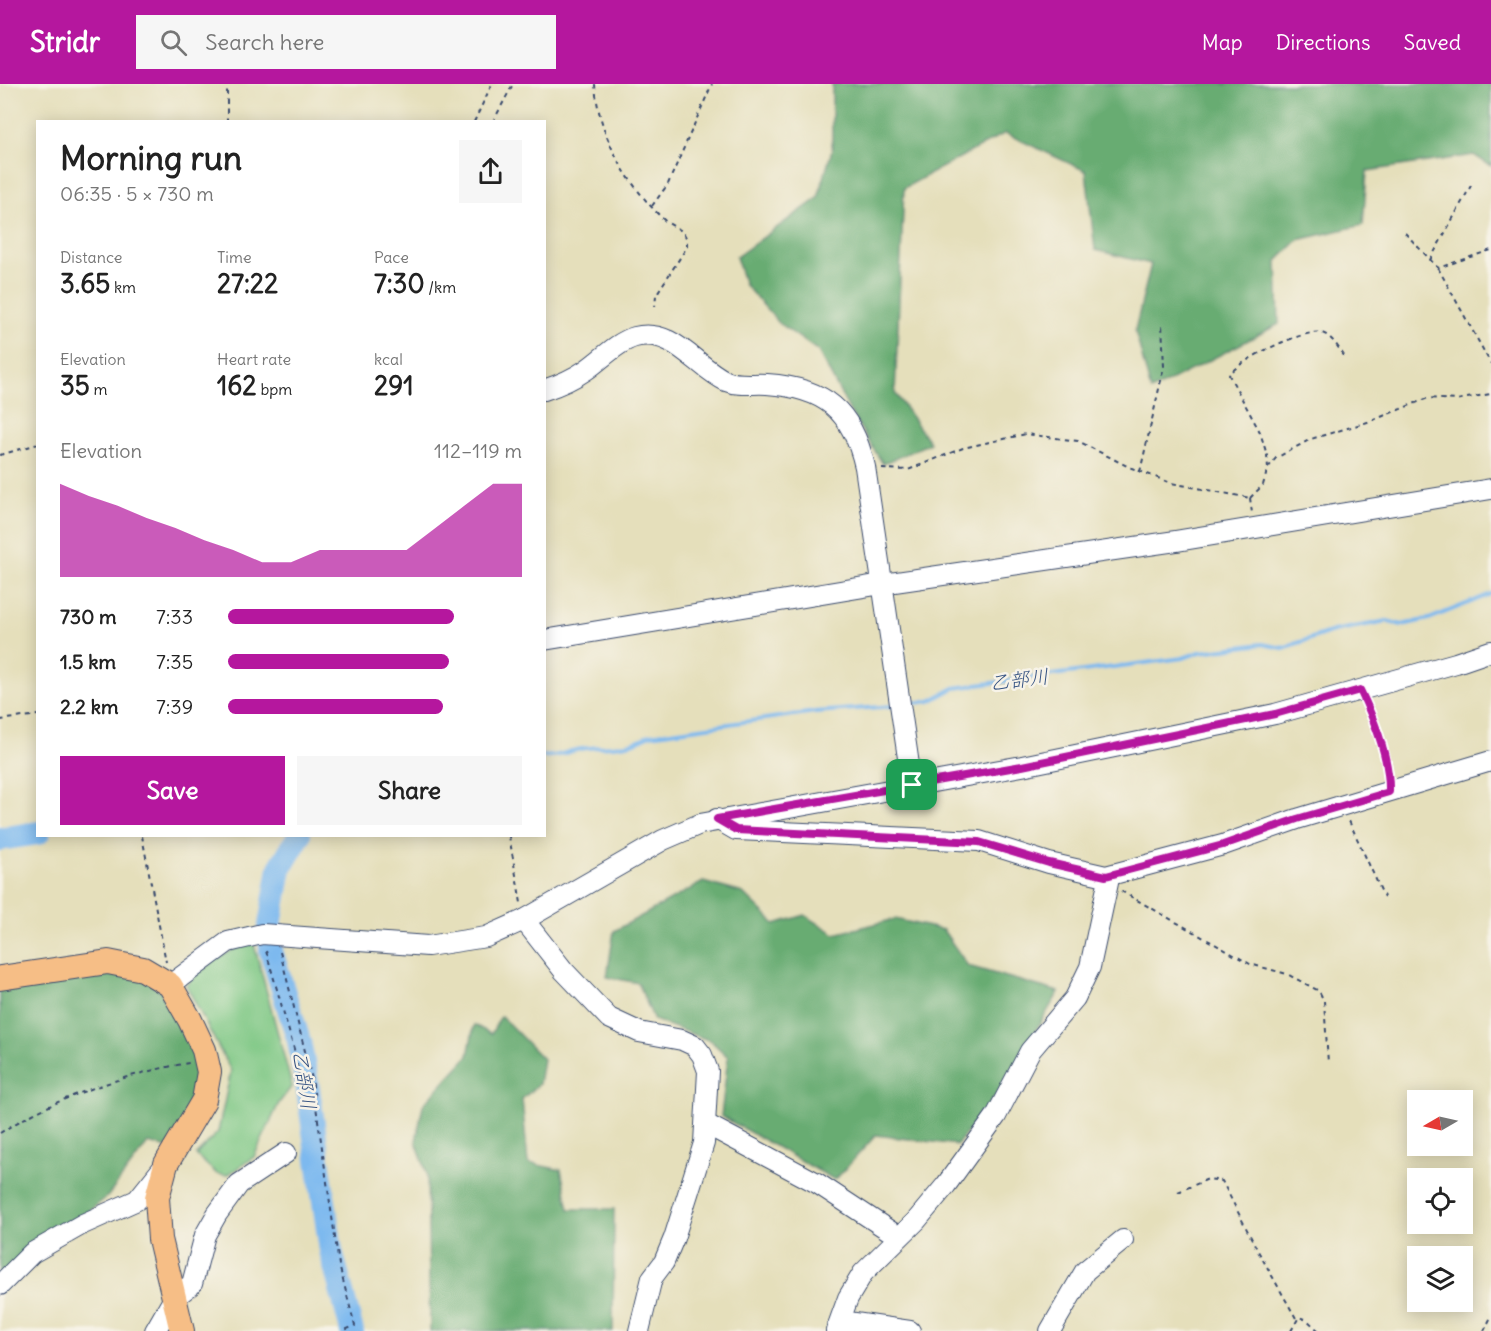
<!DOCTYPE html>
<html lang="en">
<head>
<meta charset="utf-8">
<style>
	body { margin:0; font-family:Delius,"Klee One",sans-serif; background:#f6f6f6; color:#222; height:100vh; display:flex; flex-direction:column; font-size:22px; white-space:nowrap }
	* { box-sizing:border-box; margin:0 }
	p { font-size:20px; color:#767676 }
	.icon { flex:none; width:33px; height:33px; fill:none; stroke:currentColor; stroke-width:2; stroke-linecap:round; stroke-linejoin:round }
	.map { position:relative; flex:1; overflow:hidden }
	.side { position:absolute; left:36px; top:36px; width:510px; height:717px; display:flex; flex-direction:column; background:#fff; border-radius:0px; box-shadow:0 3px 15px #0003 }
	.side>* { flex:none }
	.needle { width:39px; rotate:261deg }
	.fabs { position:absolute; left:1407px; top:1006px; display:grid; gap:12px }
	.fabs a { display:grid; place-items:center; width:66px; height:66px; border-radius:0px; background:#fff; box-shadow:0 3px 15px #0003; font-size:30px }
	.pin { position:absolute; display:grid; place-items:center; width:51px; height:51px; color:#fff; margin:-26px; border-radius:12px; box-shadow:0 3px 9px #0006 }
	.round { display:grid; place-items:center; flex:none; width:63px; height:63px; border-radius:0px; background:#f6f6f6 }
	.summary { display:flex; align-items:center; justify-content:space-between; height:102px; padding:0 24px }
	h1 { font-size:33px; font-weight:800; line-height:45px }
	.stats { display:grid; grid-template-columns:repeat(3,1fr); gap:9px; height:102px; padding:6px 24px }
	.stats div { display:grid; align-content:center }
	.stats b { font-size:26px; font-weight:800 }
	.stats small { font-size:16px; font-weight:400 }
	.stats p { font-size:16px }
	.chart { height:168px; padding:12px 24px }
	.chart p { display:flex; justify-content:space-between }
	.chart svg { width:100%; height:108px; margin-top:6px; fill:#b5179e; opacity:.7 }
	.primary-button { display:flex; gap:12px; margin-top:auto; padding:12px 24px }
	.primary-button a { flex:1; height:69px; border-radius:0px; background:#b5179e; color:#fff; font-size:24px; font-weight:800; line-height:69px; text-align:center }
	.primary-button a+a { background:#f6f6f6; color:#222 }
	ul { padding:0 24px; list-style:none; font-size:20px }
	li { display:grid; grid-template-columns:96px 72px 1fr; align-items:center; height:45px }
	li i { height:15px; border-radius:8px; background:#b5179e }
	header { display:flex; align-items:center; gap:36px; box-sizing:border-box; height:84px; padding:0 30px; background:#b5179e; color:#fff }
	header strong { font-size:28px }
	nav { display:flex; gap:33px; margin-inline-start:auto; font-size:21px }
	.search { width:420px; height:54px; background:#f6f6f6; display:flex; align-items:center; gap:15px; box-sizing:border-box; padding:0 21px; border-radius:0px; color:#767676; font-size:22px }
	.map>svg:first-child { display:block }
	.green { fill:#7fc885; stroke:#4d7c72; stroke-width:1.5 }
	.forest { fill:#67ac72; stroke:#416e68; stroke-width:1.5 }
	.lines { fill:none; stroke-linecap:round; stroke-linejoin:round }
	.stream { stroke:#7db9ef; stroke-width:4 }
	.river { stroke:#7db9ef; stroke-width:24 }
	.minor-casing { stroke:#39496c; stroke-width:22 }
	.major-casing { stroke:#39496c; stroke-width:26 }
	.path { stroke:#39496c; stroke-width:2; stroke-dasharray:4.5 4.5; stroke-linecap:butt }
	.minor { stroke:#fff; stroke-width:20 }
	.major { stroke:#f6be86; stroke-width:24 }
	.route-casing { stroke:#fff; stroke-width:12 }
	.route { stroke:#b5179e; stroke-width:8 }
	.labels { text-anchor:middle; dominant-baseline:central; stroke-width:5; stroke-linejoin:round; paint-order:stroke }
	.water-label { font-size:20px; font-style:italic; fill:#345282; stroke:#f7f3e8 }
</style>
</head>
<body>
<header>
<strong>Stridr</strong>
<div class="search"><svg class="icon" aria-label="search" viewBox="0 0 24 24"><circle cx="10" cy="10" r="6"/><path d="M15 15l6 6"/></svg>Search here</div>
<nav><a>Map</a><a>Directions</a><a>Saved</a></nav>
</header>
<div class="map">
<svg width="1491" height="1247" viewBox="0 0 1491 1247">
	<rect width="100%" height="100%" fill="#f7f3e8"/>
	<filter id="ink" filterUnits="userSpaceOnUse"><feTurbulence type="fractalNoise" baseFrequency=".0167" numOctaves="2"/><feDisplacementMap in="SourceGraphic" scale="12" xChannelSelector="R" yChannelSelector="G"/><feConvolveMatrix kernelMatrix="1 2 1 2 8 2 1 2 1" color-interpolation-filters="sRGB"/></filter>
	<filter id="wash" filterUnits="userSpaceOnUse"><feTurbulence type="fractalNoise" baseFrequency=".008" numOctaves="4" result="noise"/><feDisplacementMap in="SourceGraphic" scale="24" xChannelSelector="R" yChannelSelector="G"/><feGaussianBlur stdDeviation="1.35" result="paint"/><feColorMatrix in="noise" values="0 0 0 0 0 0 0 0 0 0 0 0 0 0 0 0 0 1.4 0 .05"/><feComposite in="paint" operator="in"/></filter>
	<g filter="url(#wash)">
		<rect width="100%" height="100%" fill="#e5dfbb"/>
		<!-- green -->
		<path class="green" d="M 253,857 L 292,1002 L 279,1019 L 254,1073 L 227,1091 L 217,1090 L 196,1071 L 218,1048 L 231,987 L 186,901 C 205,881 227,867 253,857 Z"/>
		<!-- forest -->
		<g class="forest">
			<path d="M 832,0 L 1491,0 L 1491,82 L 1474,71 L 1367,87 L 1363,141 L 1298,156 L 1277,177 L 1279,240 L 1151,307 L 1135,246 L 1151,180 L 1095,166 L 1086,87 L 1005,49 L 904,104 L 895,309 L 930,359 L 883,380 L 851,329 L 818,267 L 780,240 L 745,201 L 736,173 L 818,114 L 832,66 Z"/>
			<path d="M 703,798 L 743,809 L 775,840 L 805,831 L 835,850 L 895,835 L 943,846 L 968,882 L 1059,908 L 997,1010 L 957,1061 L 876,1051 L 835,1096 L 721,1032 L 728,973 L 711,957 L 654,936 L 638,899 L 607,893 L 614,847 Z"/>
			<path d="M 110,885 L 141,893 L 166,910 L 196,964 L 198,1012 L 168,1064 L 148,1059 L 108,1112 L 0,1199 L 0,903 Z"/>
			<path d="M 501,932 L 543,975 L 539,1000 L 522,1015 L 528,1079 L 561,1086 L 569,1125 L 614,1125 L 613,1247 L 430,1247 L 427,1090 L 416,1057 L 423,1021 L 468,972 L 474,941 L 491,950 Z"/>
		</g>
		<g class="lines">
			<!-- stream -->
			<g class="stream">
				<path d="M 905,620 L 930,617 L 954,604 L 1183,574 L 1200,568 L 1262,560 L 1283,564 L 1333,547 L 1387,537 L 1402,541 L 1429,535 L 1491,510"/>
				<path d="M 544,672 C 556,674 565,668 576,666 C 600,660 627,666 649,651 L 815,628 L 894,622"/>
			</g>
			<!-- river -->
			<g class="river">
				<path d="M 299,752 L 280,784 L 270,841 L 271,867 L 299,957 L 308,1005 L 331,1167 L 352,1247"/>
				<path d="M 0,755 L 38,749"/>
			</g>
		</g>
	</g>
	<g filter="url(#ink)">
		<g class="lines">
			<!-- minor casing -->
			<g class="minor-casing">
				<g id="minor">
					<path d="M 544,306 C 559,301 573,295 586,286 C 601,276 617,258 635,253 C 673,243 696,283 726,297 C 738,302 754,299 767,300 C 825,304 852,326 865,383 L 912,701"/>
					<path d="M 544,556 L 882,500 L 1176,457 L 1491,405"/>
					<path d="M 717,735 L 736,746 L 979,757 L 1049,779 L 1106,792 L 1223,761 L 1297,735 L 1491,677"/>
					<path d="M 524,836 L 564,887 L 609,934 L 639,948 L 682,956 L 695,962 L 702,971 L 708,987 L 704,1059 L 674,1154 L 664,1178 L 652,1194 L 639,1247"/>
					<path d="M 170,901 L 228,858 L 262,850 L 428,862 L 486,853 L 524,836 L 663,756 L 700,740 L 1022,682 L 1275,630 L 1456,579 L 1491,567"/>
					<path d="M 706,1040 L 817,1099 L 899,1153"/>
					<path d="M 0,1201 L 32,1169 L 83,1140 L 137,1116 L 165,1081"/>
					<path d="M 841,1237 L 910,1247"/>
					<path d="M 155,1247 L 174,1214 L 192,1200 L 205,1151 L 217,1130 L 239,1100 L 286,1069"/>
					<path d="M 836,1247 L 848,1214 L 863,1189 L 916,1137 L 946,1101 L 996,1032 L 1030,967 L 1075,914 L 1090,883 L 1108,799 L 1106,792"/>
					<path d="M 1050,1247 L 1085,1187 L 1123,1156"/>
				</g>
			</g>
			<!-- major casing -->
			<g class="major-casing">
				<path id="major" d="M 0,894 L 108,878 L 143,885 L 170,901 L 190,936 L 204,966 L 209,988 L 204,1016 L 166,1080 L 157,1114 L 160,1155 L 182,1247"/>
			</g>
			<!-- path -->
			<g class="path">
				<path d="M 595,0 C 598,52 627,99 662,134 C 674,146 688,143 687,163 L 656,211 L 655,223"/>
				<path d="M 227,38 L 227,0"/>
				<path d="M 474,38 L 492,0"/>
				<path d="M 493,38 L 513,0"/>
				<path d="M 652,122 L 668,100 L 712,0"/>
				<path d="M 1405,149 L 1438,184 L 1491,166"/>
				<path d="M 1430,176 L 1473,98"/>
				<path d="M 1438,184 L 1491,280"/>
				<path d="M 0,371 L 38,360"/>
				<path d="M 1268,384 L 1276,374 L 1311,355 L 1371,337 L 1428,314 L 1456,316 L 1491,310"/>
				<path d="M 882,385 L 908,386 L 963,364 L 1026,350 L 1078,357 L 1129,383 L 1171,399 L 1250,414"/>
				<path d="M 1140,388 L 1164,283 L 1162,239"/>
				<path d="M 1250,414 L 1263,401 L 1268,384 L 1267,371 L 1260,348 L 1229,291 C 1239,276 1305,244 1322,249 C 1332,252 1339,265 1345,273"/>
				<path d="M 1250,414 L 1252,429"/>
				<path d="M 1367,621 L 1388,690"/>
				<path d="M 0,636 L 38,631"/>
				<path d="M 1349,737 L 1384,813"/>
				<path d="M 142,752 L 166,878"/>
				<path d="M 509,752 L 521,819"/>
				<path d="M 1121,807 L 1250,880 L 1287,890 L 1319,907 L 1324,917 L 1328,979"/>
				<path d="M 266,867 L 294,965 L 300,997 L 312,995"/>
				<path d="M 280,868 L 312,995 L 339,1181 L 355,1242 L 342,1247"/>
				<path d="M 0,1049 C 52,1015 127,989 189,979"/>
				<path d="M 1178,1108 L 1208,1095 L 1222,1097 L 1258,1167 L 1297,1236"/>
				<path d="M 1291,1247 L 1299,1233 L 1307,1236 L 1319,1247"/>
				<path d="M 1484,1247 L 1491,1233"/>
			</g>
			<!-- minor -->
			<use href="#minor" class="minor"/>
			<!-- major -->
			<use href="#major" class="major"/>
		</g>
	</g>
	<g class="lines" filter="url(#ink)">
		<!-- route casing -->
		<g class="route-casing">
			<path id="route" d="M 1360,606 C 1374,635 1390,675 1389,708 L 1297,735 L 1223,761 L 1106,792 L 1049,779 L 979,758 L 736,746 L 717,735 L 1022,682 L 1275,630 Z"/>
		</g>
		<!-- route -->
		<use href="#route" class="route"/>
	</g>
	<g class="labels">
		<!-- water labels -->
		<g class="water-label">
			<text transform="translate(1019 595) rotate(-7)">乙部川</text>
			<text transform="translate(305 996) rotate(81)">乙部川</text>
		</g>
	</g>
</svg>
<div class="fabs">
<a><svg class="needle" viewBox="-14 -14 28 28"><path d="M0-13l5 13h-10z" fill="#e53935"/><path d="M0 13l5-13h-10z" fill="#767676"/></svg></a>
<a><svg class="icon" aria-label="locate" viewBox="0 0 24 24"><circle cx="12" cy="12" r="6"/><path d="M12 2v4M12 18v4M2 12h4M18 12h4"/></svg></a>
<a><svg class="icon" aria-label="layers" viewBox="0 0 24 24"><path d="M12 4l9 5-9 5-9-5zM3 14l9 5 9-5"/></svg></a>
</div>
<div class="pin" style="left:912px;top:701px;background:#1e9e55"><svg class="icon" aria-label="arrive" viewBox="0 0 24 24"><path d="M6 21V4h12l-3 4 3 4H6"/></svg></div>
<section class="side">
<div class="summary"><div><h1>Morning run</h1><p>06:35 · 5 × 730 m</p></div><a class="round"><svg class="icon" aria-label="share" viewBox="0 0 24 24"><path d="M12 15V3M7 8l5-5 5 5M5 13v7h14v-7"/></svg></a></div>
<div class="stats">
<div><p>Distance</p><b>3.65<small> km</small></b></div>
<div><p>Time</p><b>27:22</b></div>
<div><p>Pace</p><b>7:30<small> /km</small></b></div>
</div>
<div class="stats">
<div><p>Elevation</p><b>35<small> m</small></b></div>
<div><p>Heart rate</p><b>162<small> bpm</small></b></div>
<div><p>kcal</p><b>291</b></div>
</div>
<div class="chart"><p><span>Elevation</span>112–119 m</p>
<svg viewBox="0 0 160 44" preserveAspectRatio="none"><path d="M0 44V6L10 11L20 15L30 20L40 24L50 29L60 33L70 38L80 38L90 33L100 33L110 33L120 33L130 24L140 15L150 6L160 6V44z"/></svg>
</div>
<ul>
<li><b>730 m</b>7:33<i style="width:77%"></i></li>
<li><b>1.5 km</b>7:35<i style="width:75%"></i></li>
<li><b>2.2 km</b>7:39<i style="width:73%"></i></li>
</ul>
<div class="primary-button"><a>Save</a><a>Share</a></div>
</section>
</div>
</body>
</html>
